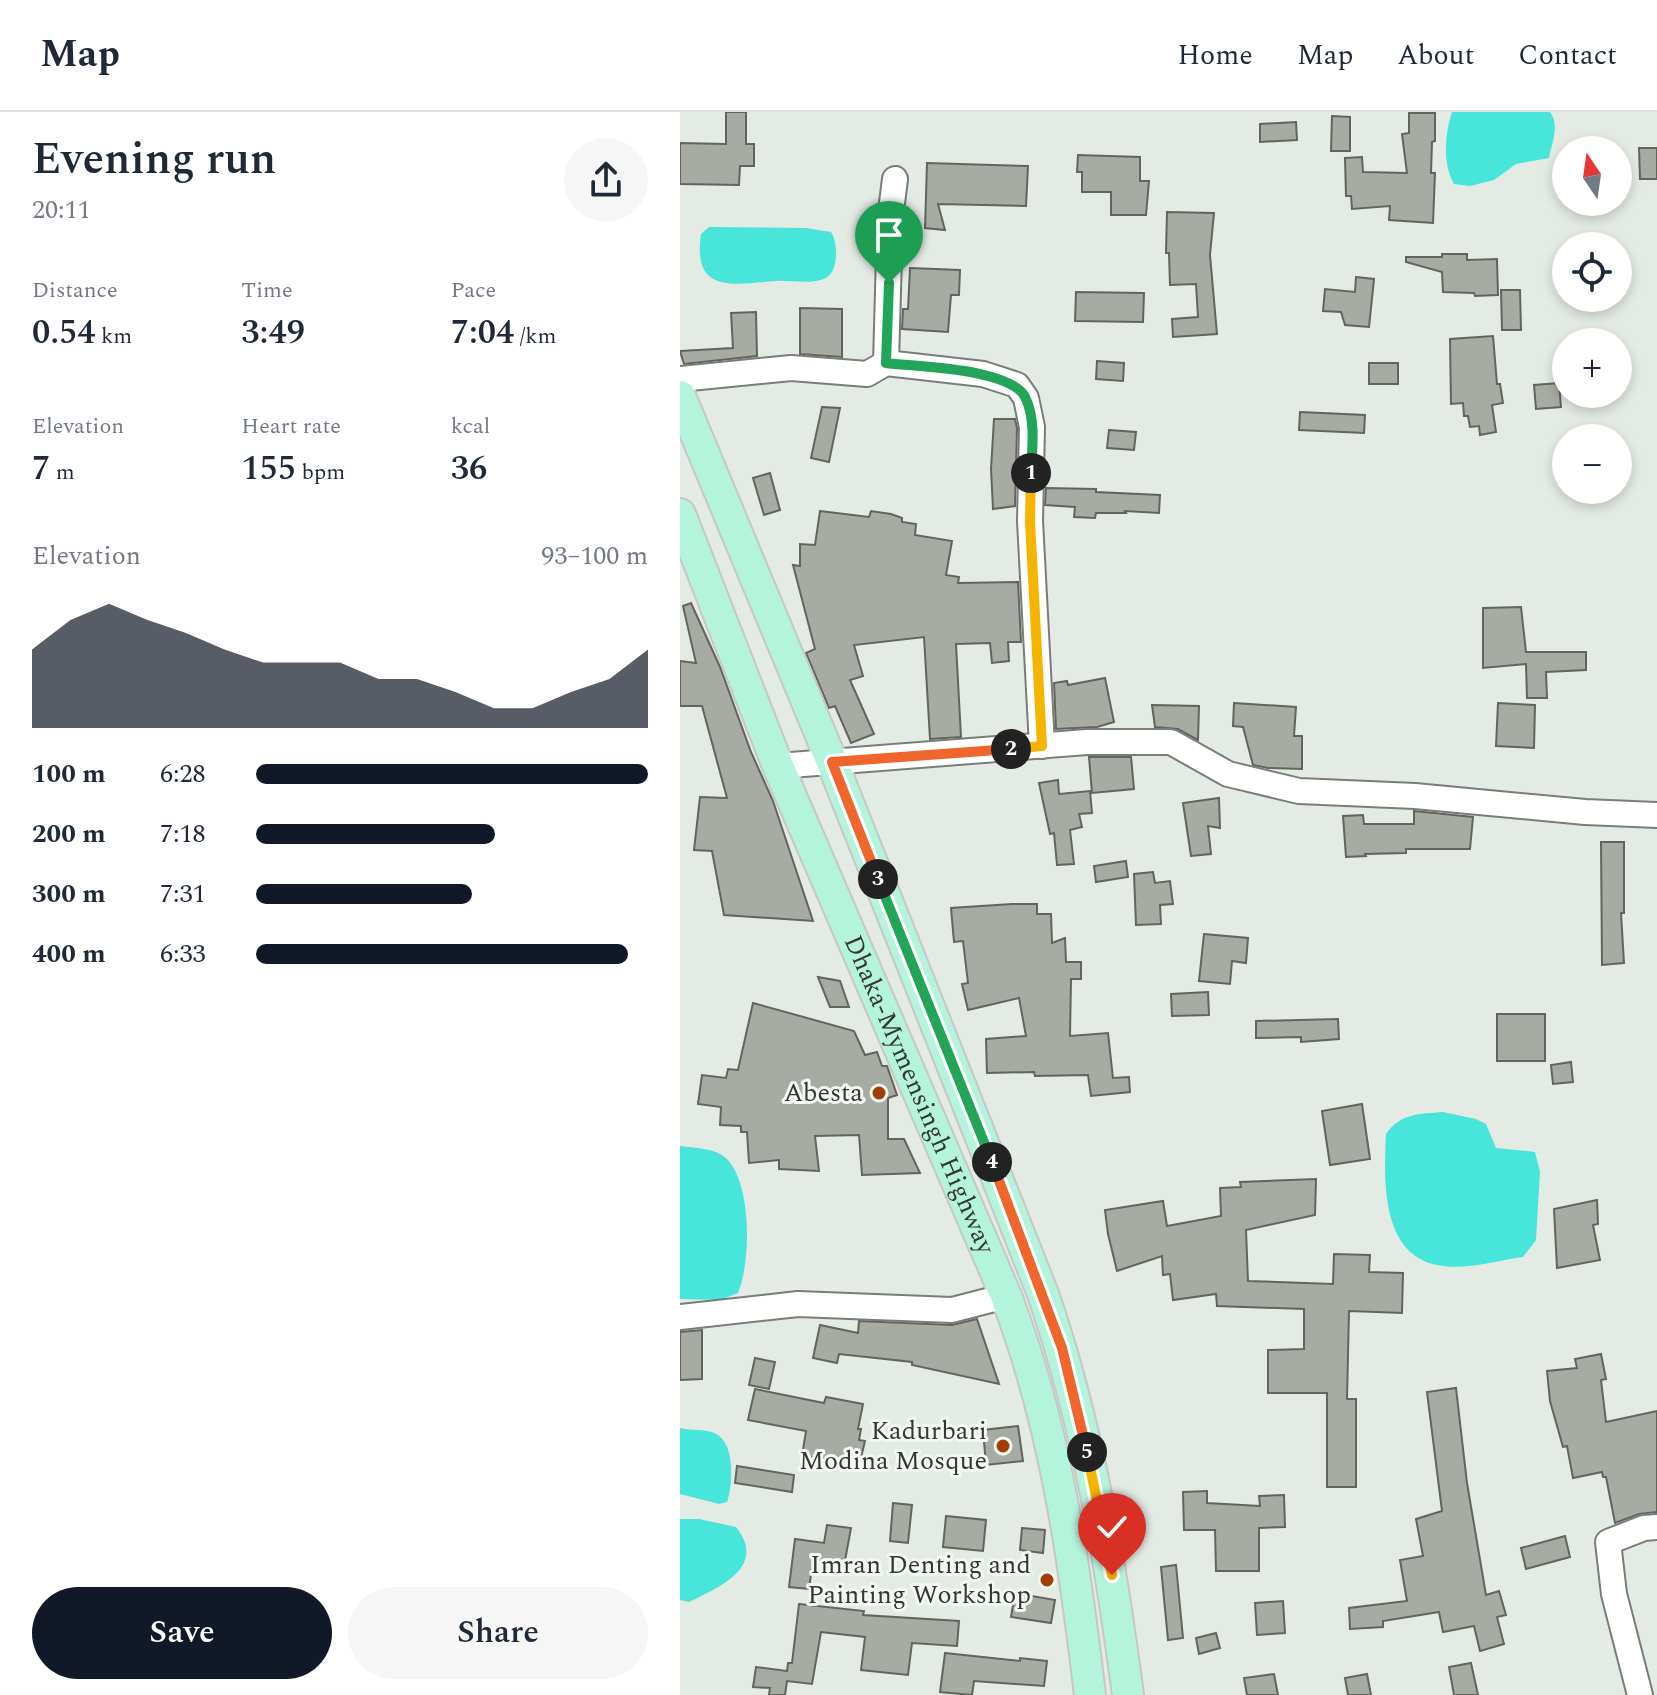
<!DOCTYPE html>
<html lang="en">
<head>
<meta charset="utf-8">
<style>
	body { margin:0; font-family:Spectral,serif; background:#f6f6f7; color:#1f2937; height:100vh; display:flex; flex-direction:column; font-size:30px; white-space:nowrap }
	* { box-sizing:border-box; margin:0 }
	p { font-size:26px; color:#747a83 }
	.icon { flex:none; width:44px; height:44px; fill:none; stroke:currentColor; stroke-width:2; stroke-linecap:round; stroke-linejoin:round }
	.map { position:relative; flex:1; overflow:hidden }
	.side { display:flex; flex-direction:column; background:#fff; width:680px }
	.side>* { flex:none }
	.needle { width:52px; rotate:347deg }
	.fabs { position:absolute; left:872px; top:24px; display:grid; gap:16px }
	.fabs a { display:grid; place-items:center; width:80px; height:80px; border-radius:50%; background:#fff; box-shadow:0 4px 12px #0003; font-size:40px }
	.pin { position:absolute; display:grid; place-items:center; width:68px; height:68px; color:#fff; margin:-82px -34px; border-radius:50% 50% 50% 0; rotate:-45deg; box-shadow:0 0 8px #0007 }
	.pin .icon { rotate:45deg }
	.km { position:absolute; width:40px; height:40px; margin:-20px; border-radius:50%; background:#222; color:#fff; font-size:22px; line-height:40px; text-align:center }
	.round { display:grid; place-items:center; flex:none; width:84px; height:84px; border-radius:42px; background:#f6f6f7 }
	.overview { display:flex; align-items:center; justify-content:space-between; height:136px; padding:0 32px }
	h1 { font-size:44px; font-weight:600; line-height:60px }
	.metrics { display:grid; grid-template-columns:repeat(3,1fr); gap:12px; height:136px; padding:8px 32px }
	.metrics div { display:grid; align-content:center }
	.metrics b { font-size:34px; font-weight:600 }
	.metrics small { font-size:22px; font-weight:400 }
	.metrics p { font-size:22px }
	.chart { height:224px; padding:16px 32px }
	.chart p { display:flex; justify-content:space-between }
	.chart svg { width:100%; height:144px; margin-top:8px; fill:#111827; opacity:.7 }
	.cta { display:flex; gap:16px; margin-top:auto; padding:16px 32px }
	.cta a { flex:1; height:92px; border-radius:48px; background:#111827; color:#fff; font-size:32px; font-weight:600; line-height:92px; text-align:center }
	.cta a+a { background:#f6f6f7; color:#1f2937 }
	ul { padding:0 32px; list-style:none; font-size:26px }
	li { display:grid; grid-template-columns:128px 96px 1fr; align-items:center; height:60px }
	li i { height:20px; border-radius:10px; background:#111827 }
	header { display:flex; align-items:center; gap:48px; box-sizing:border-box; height:112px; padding:0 40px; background:#fff; border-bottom:2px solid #e0e1e3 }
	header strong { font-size:38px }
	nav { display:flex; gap:44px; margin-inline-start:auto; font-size:28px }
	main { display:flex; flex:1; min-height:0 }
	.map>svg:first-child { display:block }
	.water { fill:#48e5da }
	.building { fill:#a7aba3; stroke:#62655e; stroke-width:2 }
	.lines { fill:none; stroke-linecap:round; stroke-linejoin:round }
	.minor-casing { stroke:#777d77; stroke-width:28 }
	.major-casing { stroke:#c6c7c6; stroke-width:34 }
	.minor { stroke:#fff; stroke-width:24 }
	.major { stroke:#b5f4dc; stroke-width:30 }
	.split-1-casing { stroke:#fff; stroke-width:16 }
	.split-2-casing { stroke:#fff; stroke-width:16 }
	.split-3-casing { stroke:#fff; stroke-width:16 }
	.split-4-casing { stroke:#fff; stroke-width:16 }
	.split-5-casing { stroke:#fff; stroke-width:16 }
	.split-6-casing { stroke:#fff; stroke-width:16 }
	.split-1 { stroke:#22a559; stroke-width:10 }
	.split-2 { stroke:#f5b400; stroke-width:10 }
	.split-3 { stroke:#f0652b; stroke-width:10 }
	.split-4 { stroke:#22a559; stroke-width:10 }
	.split-5 { stroke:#f0652b; stroke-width:10 }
	.split-6 { stroke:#f5b400; stroke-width:10 }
	.poi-dot { fill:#a13e02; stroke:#f1f8f1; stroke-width:3 }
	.labels { text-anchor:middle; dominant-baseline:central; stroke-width:6; stroke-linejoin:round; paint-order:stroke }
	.poi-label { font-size:26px; fill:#353735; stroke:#f1f8f1; text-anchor:end }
	.street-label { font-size:26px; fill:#353735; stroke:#f1f8f1 }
</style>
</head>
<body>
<header>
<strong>Map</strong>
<nav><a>Home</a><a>Map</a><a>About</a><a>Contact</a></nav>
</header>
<main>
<section class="side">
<div class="overview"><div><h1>Evening run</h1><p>20:11</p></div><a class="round"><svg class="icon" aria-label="share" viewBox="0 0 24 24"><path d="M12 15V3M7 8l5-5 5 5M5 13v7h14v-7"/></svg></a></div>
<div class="metrics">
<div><p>Distance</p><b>0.54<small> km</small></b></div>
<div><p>Time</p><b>3:49</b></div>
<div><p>Pace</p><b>7:04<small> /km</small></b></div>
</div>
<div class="metrics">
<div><p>Elevation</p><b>7<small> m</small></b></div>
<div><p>Heart rate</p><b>155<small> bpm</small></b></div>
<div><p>kcal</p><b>36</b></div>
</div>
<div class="chart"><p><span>Elevation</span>93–100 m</p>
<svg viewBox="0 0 160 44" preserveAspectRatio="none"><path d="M0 44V20L10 11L20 6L30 11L40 15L50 20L60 24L70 24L80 24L90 29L100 29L110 33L120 38L130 38L140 33L150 29L160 20V44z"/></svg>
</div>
<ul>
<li><b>100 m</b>6:28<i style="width:100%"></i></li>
<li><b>200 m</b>7:18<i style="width:61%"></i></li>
<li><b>300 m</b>7:31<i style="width:55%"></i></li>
<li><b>400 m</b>6:33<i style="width:95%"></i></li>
</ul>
<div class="cta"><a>Save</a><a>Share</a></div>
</section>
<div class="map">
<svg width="977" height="1583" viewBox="0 0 977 1583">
	<rect width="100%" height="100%" fill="#e4ebe4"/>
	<!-- water -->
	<g class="water">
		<path d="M 772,0 L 870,0 C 880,14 872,30 869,46 L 836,52 L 814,68 L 790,74 L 774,72 C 762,51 765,22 772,0 Z"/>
		<path d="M 29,115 L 126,116 L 151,120 C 158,130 159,159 146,166 C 132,173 111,168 96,169 C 54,172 12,183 21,122 Z"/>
		<path d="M 763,1000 L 796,1007 L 806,1012 L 816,1036 L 855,1040 L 860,1060 L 856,1128 L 843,1145 C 815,1149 784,1159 757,1153 C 700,1141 704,1066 706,1022 C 721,1001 739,1002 763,1000 Z"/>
		<path d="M 0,1034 C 15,1036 36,1036 47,1047 C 72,1073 71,1150 58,1181 L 40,1188 L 0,1187 Z"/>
		<path d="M 0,1316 C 11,1319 28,1316 38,1323 C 55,1334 53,1374 47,1390 L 39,1392 L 0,1382 Z"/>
		<path d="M 0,1407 L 19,1407 L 56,1415 C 88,1455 39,1475 9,1490 L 0,1488 Z"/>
	</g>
	<!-- building -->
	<g class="building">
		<path d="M 46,0 L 66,0 L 66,32 L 74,32 L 74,54 L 60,54 L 59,73 L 0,72 L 0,31 L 46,32 Z"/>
		<path d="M 729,1 L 755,1 L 755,29 L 752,30 L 751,61 L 755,61 L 753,111 L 709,108 L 710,94 L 672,97 L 671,84 L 666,84 L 665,46 L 682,45 L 683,60 L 727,61 L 722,22 L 729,21 Z"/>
		<path d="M 652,4 L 670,5 L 670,39 L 651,39 Z"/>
		<path d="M 616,10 L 617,28 L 580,30 L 580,12 Z"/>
		<path d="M 959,36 L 977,36 L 977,67 L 960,67 Z"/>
		<path d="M 398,43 L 460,45 L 460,69 L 469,69 L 466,103 L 431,103 L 431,80 L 402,80 L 402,60 L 397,60 Z"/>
		<path d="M 247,51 L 348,54 L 346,94 L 258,92 L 265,118 L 245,116 Z"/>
		<path d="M 487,100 L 534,101 L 530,143 L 537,222 L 493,225 L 492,207 L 518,205 L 516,172 L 490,173 L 489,141 L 486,141 Z"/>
		<path d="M 762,142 L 787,142 L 787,148 L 817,147 L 818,183 L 795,184 L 794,181 L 763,180 L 762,160 L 726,150 L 726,145 L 762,145 Z"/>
		<path d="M 230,156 L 280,158 L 279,183 L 271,183 L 268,220 L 222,217 L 223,197 L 228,197 Z"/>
		<path d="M 676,165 L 694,167 L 689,215 L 665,213 L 661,200 L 643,199 L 645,177 L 675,180 Z"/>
		<path d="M 821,178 L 840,178 L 841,218 L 822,218 Z"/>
		<path d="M 396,180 L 464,181 L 463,210 L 395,209 Z"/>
		<path d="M 120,196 L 162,197 L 162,245 L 120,242 Z"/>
		<path d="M 76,200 L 77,244 L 4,252 L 0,239 L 53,236 L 51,201 Z"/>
		<path d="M 813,224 L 817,272 L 820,272 L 823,291 L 812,293 L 816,320 L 800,323 L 799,314 L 790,315 L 788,304 L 784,304 L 783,291 L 771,292 L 770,227 Z"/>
		<path d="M 417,249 L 444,251 L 443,269 L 416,267 Z"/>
		<rect x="689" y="251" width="29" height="21"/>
		<path d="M 879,271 L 881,295 L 856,297 L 854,273 Z"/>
		<path d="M 142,295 L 160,296 L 149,350 L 131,346 Z"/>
		<path d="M 620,300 L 685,303 L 684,321 L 619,318 Z"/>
		<path d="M 314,307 L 335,307 L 337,316 L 335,394 L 313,397 L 311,357 Z"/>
		<path d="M 429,318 L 456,320 L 454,338 L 427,336 Z"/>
		<path d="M 90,361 L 100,398 L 84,403 L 73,366 Z"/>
		<path d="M 366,376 L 416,377 L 416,380 L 480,383 L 479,401 L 445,399 L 446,401 L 416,401 L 415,406 L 394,405 L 395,395 L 365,393 Z"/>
		<path d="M 140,399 L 189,405 L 191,399 L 211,402 L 222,406 L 222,410 L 236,412 L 235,423 L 272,429 L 266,463 L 279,465 L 278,471 L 338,470 L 341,530 L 328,530 L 329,549 L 312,551 L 310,531 L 276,532 L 281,625 L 250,627 L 244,525 L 174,533 L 183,564 L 170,568 L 194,622 L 171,631 L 155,594 L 149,596 L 126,541 L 135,537 L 113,453 L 120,454 L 120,432 L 135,433 Z"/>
		<path d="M 11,491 L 40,555 L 71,640 L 93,689 L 133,809 L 44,803 L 32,739 L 14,738 L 20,685 L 47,686 L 22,594 L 0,594 L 0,549 L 16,551 L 3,494 Z"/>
		<path d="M 841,495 L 846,540 L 906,540 L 906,558 L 866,560 L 867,586 L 847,586 L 846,552 L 803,556 L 803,496 Z"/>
		<path d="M 425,566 L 434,610 L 417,615 L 376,617 L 374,571 L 387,569 L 388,573 Z"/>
		<path d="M 554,591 L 616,595 L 614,624 L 622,624 L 622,657 L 588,656 L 573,653 L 563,615 L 553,614 Z"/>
		<path d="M 818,591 L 855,593 L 854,636 L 816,634 Z"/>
		<path d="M 472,593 L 519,594 L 518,628 L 498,617 L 475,615 Z"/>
		<path d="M 409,645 L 451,645 L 454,677 L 412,681 Z"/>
		<path d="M 378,668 L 379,682 L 410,679 L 412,701 L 399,702 L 402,715 L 390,718 L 394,752 L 377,753 L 374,721 L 370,722 L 359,671 Z"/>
		<path d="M 539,686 L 540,716 L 528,714 L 531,742 L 511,744 L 503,691 Z"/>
		<path d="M 734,699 L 793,705 L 790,737 L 726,737 L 726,741 L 685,742 L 686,744 L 666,745 L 663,704 L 683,703 L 684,712 L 734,712 Z"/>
		<path d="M 921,730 L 944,730 L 944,801 L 941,801 L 944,851 L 922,853 Z"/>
		<path d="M 446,749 L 448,765 L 416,770 L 414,754 Z"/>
		<path d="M 473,760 L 475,771 L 490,769 L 493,792 L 480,793 L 481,812 L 456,813 L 454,762 Z"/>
		<path d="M 332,792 L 357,792 L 357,802 L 371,802 L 372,831 L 385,826 L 386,850 L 401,850 L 401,867 L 391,867 L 390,924 L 428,921 L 433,966 L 449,965 L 450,980 L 411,984 L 408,963 L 355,964 L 354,960 L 307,961 L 306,927 L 346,924 L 339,886 L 288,898 L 282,872 L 288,871 L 283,829 L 274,830 L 271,796 Z"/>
		<path d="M 524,822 L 568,826 L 566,851 L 552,849 L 550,872 L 519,869 Z"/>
		<path d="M 138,865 L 160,869 L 169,895 L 150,895 Z"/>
		<path d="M 528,880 L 529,903 L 492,904 L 491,882 Z"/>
		<path d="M 73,891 L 174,919 L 185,943 L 197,940 L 202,954 L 207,954 L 217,983 L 208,986 L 208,1027 L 224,1027 L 240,1061 L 182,1063 L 179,1023 L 135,1024 L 139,1059 L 99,1057 L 99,1048 L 69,1051 L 67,1020 L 61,1020 L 61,1014 L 40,1013 L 41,995 L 18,992 L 22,963 L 46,966 L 48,957 L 58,958 Z"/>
		<rect x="817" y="902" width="48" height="47"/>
		<path d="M 658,907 L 659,927 L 621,930 L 621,925 L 576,926 L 576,909 Z"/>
		<path d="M 891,950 L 893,970 L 873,972 L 871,953 Z"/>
		<path d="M 682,992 L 690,1047 L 650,1053 L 642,999 Z"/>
		<path d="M 636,1067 L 635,1103 L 566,1118 L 568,1169 L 653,1172 L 654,1142 L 690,1143 L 689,1160 L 723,1161 L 722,1201 L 669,1199 L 667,1287 L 676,1287 L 676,1375 L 647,1375 L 647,1281 L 588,1281 L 588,1238 L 624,1237 L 624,1197 L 537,1194 L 536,1182 L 493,1188 L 490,1162 L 483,1163 L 482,1144 L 437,1159 L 428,1122 L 425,1098 L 483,1089 L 487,1114 L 541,1104 L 540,1076 L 561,1075 L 560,1070 Z"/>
		<path d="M 917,1088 L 918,1112 L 913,1113 L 920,1148 L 877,1156 L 874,1097 Z"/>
		<path d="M 297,1207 L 319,1272 L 232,1253 L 232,1250 L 159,1242 L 157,1251 L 133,1246 L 140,1213 L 178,1221 L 179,1209 L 272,1213 Z"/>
		<path d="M 22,1218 L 22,1267 L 0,1268 L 0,1220 Z"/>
		<path d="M 921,1242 L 926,1267 L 921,1268 L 926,1310 L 977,1299 L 977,1400 L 959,1402 L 935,1411 L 926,1365 L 923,1365 L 922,1360 L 893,1366 L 887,1334 L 883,1335 L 870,1289 L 867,1259 L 897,1256 L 895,1247 Z"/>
		<path d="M 75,1246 L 95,1250 L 89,1277 L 69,1273 Z"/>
		<path d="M 776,1276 L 787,1371 L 806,1483 L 819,1479 L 826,1503 L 817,1505 L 824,1532 L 800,1539 L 794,1514 L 763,1520 L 759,1500 L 703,1509 L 703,1515 L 670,1517 L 669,1496 L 727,1489 L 720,1448 L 743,1444 L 736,1407 L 762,1399 L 747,1280 Z"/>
		<path d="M 75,1277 L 144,1291 L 146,1285 L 183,1292 L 178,1317 L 181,1317 L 179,1328 L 185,1329 L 180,1350 L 122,1344 L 126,1319 L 68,1308 Z"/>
		<path d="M 338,1314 L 343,1349 L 306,1353 L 303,1318 Z"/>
		<path d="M 57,1354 L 114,1363 L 112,1380 L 55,1371 Z"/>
		<path d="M 527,1379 L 527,1391 L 580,1394 L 579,1384 L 604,1383 L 605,1415 L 579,1416 L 579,1459 L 536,1459 L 535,1418 L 504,1418 L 503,1380 Z"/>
		<path d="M 213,1391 L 232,1393 L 228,1431 L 210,1429 Z"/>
		<path d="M 266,1404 L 306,1408 L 303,1439 L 263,1435 Z"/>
		<path d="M 147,1413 L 171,1416 L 164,1454 L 133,1448 L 129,1477 L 109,1475 L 115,1427 L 144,1431 Z"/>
		<path d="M 342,1416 L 365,1418 L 363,1441 L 340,1438 Z"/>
		<path d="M 885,1424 L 890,1445 L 846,1457 L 841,1436 Z"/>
		<path d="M 496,1453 L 503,1526 L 488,1528 L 481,1455 Z"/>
		<path d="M 335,1481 L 375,1488 L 371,1511 L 331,1505 Z"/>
		<path d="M 603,1489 L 605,1521 L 577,1523 L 575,1491 Z"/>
		<path d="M 119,1492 L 184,1499 L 183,1503 L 279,1509 L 277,1534 L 232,1531 L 228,1563 L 181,1558 L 185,1525 L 141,1520 L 132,1572 L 107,1569 L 105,1583 L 89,1583 L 90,1576 L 73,1575 L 76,1555 L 107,1559 L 108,1551 L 112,1551 Z"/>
		<path d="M 536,1521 L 540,1536 L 519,1542 L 516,1526 Z"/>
		<path d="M 265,1541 L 340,1549 L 340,1546 L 367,1549 L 364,1574 L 294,1569 L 292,1583 L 260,1580 Z"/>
		<path d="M 791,1551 L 798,1583 L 774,1583 L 769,1555 Z"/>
		<path d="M 594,1562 L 598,1583 L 567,1583 L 564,1566 Z"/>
		<path d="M 687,1562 L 691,1583 L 668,1583 L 665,1566 Z"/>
	</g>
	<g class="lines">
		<!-- minor casing -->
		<g class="minor-casing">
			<g id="minor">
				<path d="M 206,251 L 303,262 L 337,273 L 346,286 L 352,315 L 350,409 L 362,634"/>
				<path d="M 0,267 L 111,256 L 187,262 L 206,251 L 210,107 L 215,67"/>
				<path d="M 98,654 L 407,630 L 491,630 L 548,662 L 619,679 L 735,684 L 905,700 L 977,703"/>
				<path d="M 0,1205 L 118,1192 L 272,1198 L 326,1184"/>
				<path d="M 960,1583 L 934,1482 L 928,1430 L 964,1416 L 977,1415"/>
			</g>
		</g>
		<!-- major casing -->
		<g class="major-casing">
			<g id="major">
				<path d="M 0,284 L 152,650 L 363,1182 C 408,1312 430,1447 448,1583"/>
				<path id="s1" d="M 0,402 L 98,654 L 326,1184 C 375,1312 394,1447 410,1583"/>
			</g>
		</g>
		<!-- minor -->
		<use href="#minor" class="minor"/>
		<!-- major -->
		<use href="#major" class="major"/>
	</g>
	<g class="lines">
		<!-- split-1 casing -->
		<g class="split-1-casing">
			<path id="split-1" d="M 209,171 L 206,251 C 237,255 334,256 346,287 C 356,309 352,337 351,361"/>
		</g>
		<!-- split-2 casing -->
		<g class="split-2-casing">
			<path id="split-2" d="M 331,637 L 362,634 L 350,409 L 351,361"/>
		</g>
		<!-- split-3 casing -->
		<g class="split-3-casing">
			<path id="split-3" d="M 198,767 L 152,650 L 331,637"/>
		</g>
		<!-- split-4 casing -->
		<g class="split-4-casing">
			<path id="split-4" d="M 198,767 L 312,1050"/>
		</g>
		<!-- split-5 casing -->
		<g class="split-5-casing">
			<path id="split-5" d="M 312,1050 L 382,1236 L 407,1340"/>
		</g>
		<!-- split-6 casing -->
		<g class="split-6-casing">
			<path id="split-6" d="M 407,1340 L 432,1463"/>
		</g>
		<!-- split-1 -->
		<use href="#split-1" class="split-1"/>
		<!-- split-2 -->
		<use href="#split-2" class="split-2"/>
		<!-- split-3 -->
		<use href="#split-3" class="split-3"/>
		<!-- split-4 -->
		<use href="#split-4" class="split-4"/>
		<!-- split-5 -->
		<use href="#split-5" class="split-5"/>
		<!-- split-6 -->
		<use href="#split-6" class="split-6"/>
	</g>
	<!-- markers -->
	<g class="poi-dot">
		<circle cx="199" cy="981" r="8"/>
		<circle cx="323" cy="1334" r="8"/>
		<circle cx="367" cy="1468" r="8"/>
	</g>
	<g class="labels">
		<!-- poi labels -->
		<g class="poi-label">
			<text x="183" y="981">Abesta</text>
			<text x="307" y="1319">Kadurbari<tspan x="307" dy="30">Modina Mosque</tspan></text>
			<text x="351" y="1453">Imran Denting and<tspan x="351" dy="30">Painting Workshop</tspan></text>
		</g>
		<!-- street labels -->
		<g class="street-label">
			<text stroke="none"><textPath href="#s1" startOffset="628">Dhaka-Mymensingh Highway</textPath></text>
		</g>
	</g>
</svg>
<div class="fabs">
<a><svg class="needle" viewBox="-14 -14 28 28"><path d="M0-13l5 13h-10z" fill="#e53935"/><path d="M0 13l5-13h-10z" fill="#747a83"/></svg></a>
<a><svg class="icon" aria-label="locate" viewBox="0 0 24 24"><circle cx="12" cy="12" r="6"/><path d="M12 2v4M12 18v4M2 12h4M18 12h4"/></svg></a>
<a>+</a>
<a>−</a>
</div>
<div class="pin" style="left:209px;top:171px;background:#1e9e55"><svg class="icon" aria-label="arrive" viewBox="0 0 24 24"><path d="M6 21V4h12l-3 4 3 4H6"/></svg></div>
<div class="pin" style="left:432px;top:1463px;background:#d93025"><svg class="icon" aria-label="check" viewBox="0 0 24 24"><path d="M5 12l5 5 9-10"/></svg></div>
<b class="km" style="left:351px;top:361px">1</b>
<b class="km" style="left:331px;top:637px">2</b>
<b class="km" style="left:198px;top:767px">3</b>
<b class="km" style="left:312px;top:1050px">4</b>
<b class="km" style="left:407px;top:1340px">5</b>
</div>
</main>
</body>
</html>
